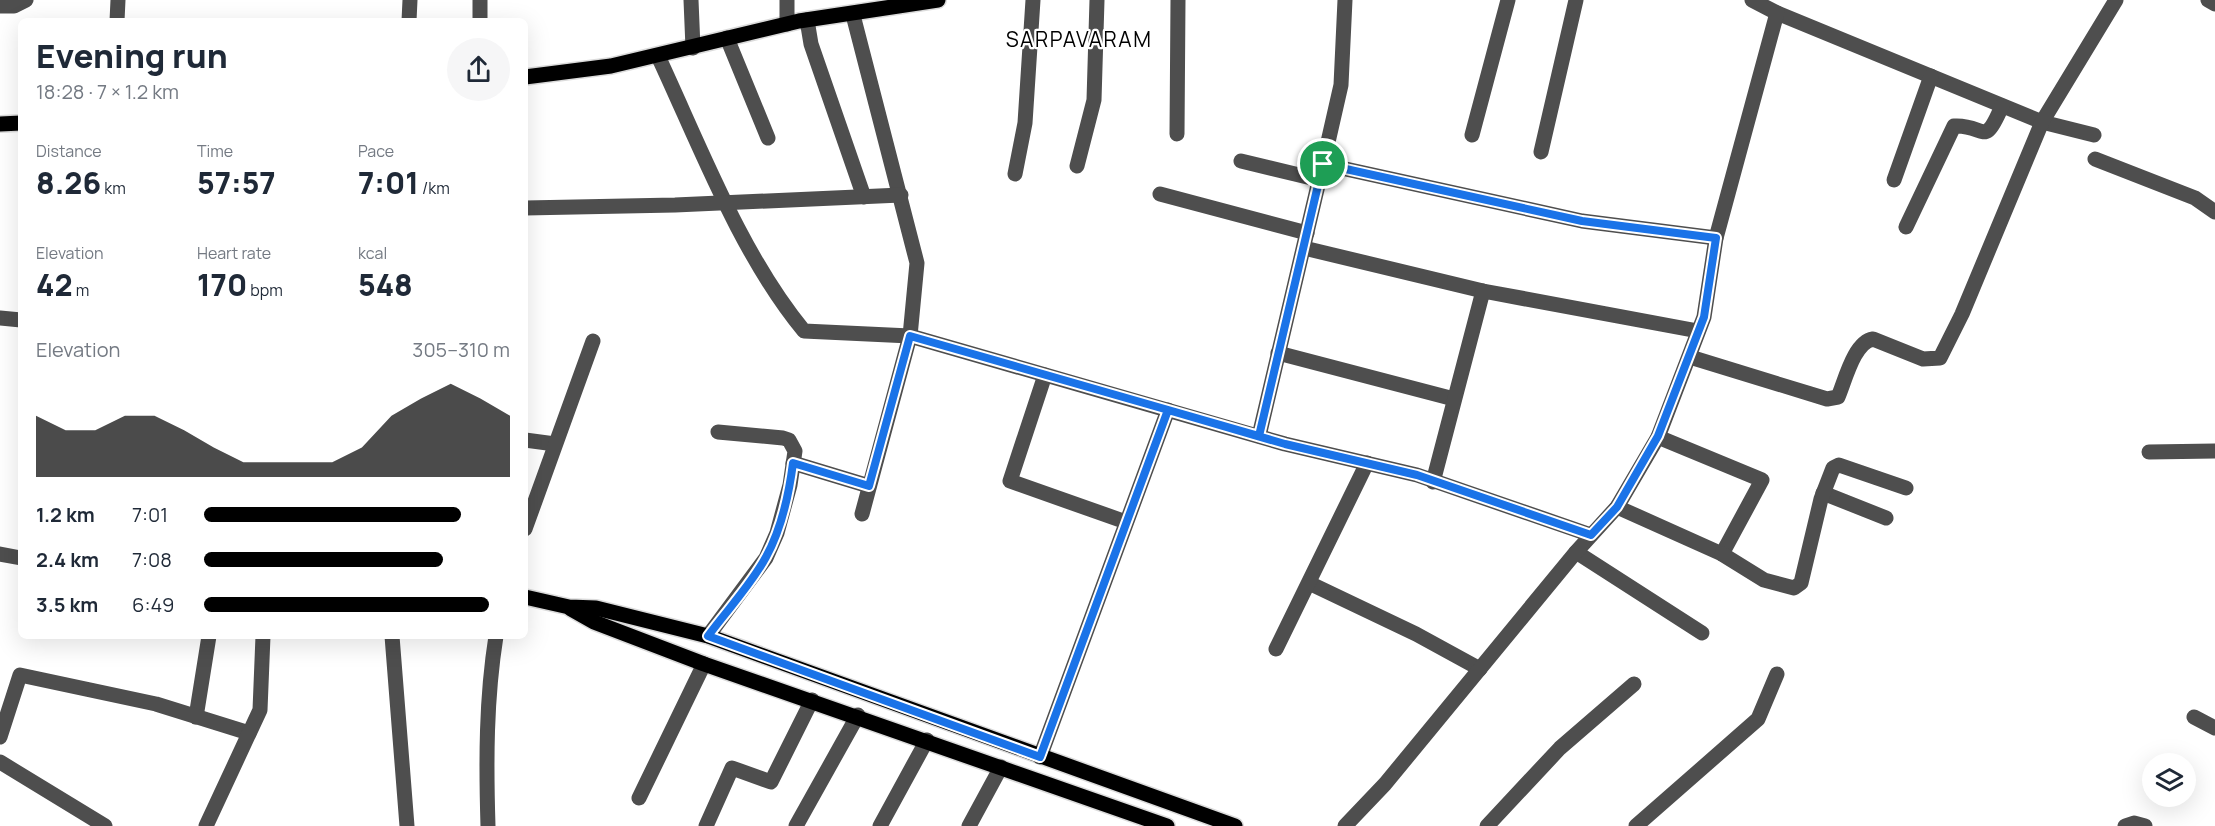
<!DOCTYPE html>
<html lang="en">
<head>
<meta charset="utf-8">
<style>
	body { margin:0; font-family:Manrope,sans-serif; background:#f6f6f7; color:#1f2937; height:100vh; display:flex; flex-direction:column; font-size:22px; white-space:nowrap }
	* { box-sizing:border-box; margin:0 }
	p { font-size:20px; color:#747a83 }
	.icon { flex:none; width:33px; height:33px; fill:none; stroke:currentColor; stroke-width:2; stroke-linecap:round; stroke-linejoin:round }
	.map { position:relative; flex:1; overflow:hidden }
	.drawer { position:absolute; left:18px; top:18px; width:510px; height:621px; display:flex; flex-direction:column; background:#fff; border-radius:9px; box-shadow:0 6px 24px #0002 }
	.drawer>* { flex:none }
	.buttons { position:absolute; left:2142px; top:753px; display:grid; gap:12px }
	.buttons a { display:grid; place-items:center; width:54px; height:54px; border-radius:50%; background:#fff; box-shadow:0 6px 24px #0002; font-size:30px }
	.pin { position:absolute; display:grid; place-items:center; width:51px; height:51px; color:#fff; margin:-26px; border:3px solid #fff; border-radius:50%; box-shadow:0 2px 6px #0007 }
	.round { display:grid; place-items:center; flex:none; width:63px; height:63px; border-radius:32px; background:#f6f6f7 }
	.summary { display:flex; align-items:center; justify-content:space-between; height:102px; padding:0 18px }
	h1 { font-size:33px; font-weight:800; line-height:45px }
	.metrics { display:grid; grid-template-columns:repeat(3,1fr); gap:9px; height:102px; padding:6px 18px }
	.metrics div { display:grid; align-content:center }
	.metrics b { font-size:30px; font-weight:800 }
	.metrics small { font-size:16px; font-weight:400 }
	.metrics p { font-size:16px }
	.chart { height:168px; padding:12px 18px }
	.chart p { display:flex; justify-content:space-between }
	.chart svg { width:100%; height:108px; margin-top:6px; fill:#000; opacity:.7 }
	ul { padding:0 18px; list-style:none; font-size:20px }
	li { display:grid; grid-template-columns:96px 72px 1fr; align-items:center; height:45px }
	li i { height:15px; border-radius:8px; background:#000 }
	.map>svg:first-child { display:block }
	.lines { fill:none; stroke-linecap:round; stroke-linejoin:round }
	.major-casing { stroke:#dbdbdb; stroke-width:18 }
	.minor { stroke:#4e4e4e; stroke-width:15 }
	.major { stroke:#000; stroke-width:15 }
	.route-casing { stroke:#fff; stroke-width:12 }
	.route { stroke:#1a73e8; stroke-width:8 }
	.labels { text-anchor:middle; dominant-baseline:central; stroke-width:4.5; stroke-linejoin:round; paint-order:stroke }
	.quarter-label { font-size:21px; letter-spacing:1.5px; fill:#000; stroke:#fff }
</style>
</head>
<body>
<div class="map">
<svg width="2215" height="826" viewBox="0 0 2215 826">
	<rect width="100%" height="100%" fill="#fff"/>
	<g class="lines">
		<!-- major casing -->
		<g class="major-casing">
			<g id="major">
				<path d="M 525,77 L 611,66 L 799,21 L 938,0"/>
				<path d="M 0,124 L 21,123"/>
				<path d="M 525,597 L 569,607 L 596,608 L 708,636 L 1235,826"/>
				<path d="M 571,609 L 594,622 L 704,664 L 1167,826"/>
			</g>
		</g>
		<!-- minor -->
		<g class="minor">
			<path d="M 480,0 L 480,21"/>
			<path d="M 691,0 L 693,48"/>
			<path d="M 2208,0 L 2215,4"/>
			<path d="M 0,6 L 14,6 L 26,0"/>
			<path d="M 1777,13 L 2042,122 L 2094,135"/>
			<path d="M 853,15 L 917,263 L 910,336 L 862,514"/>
			<path d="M 807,20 L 811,44 L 864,197"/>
			<path d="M 117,21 L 118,0"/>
			<path d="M 409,21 L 410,0"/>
			<path d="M 787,24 L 787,0"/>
			<path d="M 727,38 L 768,138"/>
			<path d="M 658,56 C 700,146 741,255 804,331 L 910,336 L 1285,444 L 1417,475 L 1591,535"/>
			<path d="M 1177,134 L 1178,0"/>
			<path d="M 1472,135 L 1508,0"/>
			<path d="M 1541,152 L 1576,0"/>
			<path d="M 2095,159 L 2195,198 L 2215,212"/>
			<path d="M 1241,161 L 1320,180"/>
			<path d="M 1323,164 L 1341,85 L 1345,0"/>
			<path d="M 1077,166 L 1094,100 L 1097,0"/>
			<path d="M 1015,174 L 1025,123 L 1033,0"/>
			<path d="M 1894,180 L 1931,76"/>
			<path d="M 1160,194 L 1307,233"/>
			<path d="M 525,208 L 675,205 L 901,195"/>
			<path d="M 1906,227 L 1954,126 C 1986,124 1983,150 2002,106"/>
			<path d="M 1304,248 L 1483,291"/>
			<path d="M 0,318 L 21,320"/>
			<path d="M 1278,353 L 1454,399"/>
			<path d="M 1690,357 L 1827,399 L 1838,397 C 1845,381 1854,342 1873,339 L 1923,359 L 1940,358 L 1962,314 L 2042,122 L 2116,0"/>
			<path d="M 1045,375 L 1010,481 L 1126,522"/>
			<path d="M 1259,436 L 1323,164 L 1582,221 L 1716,238"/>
			<path d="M 525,440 L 555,444"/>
			<path d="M 2149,452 L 2215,451"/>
			<path d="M 793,463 L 869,486"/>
			<path d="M 1433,482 L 1483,291 L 1698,331"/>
			<path d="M 1823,493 L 1886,518"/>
			<path d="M 1617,507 L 1722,554 L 1762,480 L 1658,437"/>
			<path d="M 525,529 L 593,341"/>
			<path d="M 1576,552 L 1702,633"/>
			<path d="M 0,554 L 21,558"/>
			<path d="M 1722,554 L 1764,580 L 1794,588 L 1801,583 L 1821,499 L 1833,468 L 1839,465 L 1906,488"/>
			<path d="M 1309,583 L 1416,634 L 1480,669"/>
			<path d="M 392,636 L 407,826"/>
			<path d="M 708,636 L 766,558 L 777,533 L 790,485 L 795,451 L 789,440 L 783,438 L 718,432"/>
			<path d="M 1276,649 L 1367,463"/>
			<path d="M 196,717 L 209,636"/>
			<path d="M 2194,717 L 2215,728"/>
			<path d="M 0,737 L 20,675 L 156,704 L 249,733"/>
			<path d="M 1040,757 L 1168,410"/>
			<path d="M 0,762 L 105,826"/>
			<path d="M 639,798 L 704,664"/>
			<path d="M 206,826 L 260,710 L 263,636"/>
			<path d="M 488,826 C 486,762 486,699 496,636"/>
			<path d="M 706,826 L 732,768 L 771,782 L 812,700"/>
			<path d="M 796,826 L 858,715"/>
			<path d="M 880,826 L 927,740"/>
			<path d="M 969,826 L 1001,767"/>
			<path d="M 1345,826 L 1385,784 L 1576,552 L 1617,507 L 1658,437 L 1704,317 L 1716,238 L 1777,13 L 1752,0"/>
			<path d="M 1487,826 L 1560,748 L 1634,684"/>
			<path d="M 1636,826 L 1758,719 L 1777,674"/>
			<path d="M 2125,826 L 2134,823 L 2145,826"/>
		</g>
		<!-- major -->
		<use href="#major" class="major"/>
	</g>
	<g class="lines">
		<!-- route casing -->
		<g class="route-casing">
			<path id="route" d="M 1323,164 L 1259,436 C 1142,403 1026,369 910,336 L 869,486 L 793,463 C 789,494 782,528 766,557 C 751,585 727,610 708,636 L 1040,757 L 1168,410 L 1285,444 L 1417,475 L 1591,535 L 1617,507 L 1658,436 L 1704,317 L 1716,238 L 1582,221 L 1323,164"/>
		</g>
		<!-- route -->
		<use href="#route" class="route"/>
	</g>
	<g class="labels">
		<!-- quarter labels -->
		<g class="quarter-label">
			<text x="1079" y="39">SARPAVARAM</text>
		</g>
	</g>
</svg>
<div class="buttons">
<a><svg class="icon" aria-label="layers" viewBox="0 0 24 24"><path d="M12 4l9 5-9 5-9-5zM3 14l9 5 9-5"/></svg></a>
</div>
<div class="pin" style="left:1323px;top:164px;background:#1e9e55"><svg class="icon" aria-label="arrive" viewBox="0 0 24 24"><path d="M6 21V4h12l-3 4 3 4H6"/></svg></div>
<section class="drawer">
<div class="summary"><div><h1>Evening run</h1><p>18:28 · 7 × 1.2 km</p></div><a class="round"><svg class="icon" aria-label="share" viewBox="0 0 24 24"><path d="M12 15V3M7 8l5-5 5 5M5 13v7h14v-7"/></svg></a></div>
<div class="metrics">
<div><p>Distance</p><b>8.26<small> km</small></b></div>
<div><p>Time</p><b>57:57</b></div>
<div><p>Pace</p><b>7:01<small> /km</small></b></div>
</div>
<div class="metrics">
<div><p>Elevation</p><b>42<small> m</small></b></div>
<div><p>Heart rate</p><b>170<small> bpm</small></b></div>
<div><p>kcal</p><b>548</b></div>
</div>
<div class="chart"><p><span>Elevation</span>305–310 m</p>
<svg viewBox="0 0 160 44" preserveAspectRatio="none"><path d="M0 44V19L10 25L20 25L30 19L40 19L50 25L60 32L70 38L80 38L90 38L100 38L110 32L120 19L130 12L140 6L150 12L160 19V44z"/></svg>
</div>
<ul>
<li><b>1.2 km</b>7:01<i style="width:84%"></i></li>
<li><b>2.4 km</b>7:08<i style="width:78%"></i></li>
<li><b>3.5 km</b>6:49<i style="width:93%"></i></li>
</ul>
</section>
</div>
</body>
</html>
